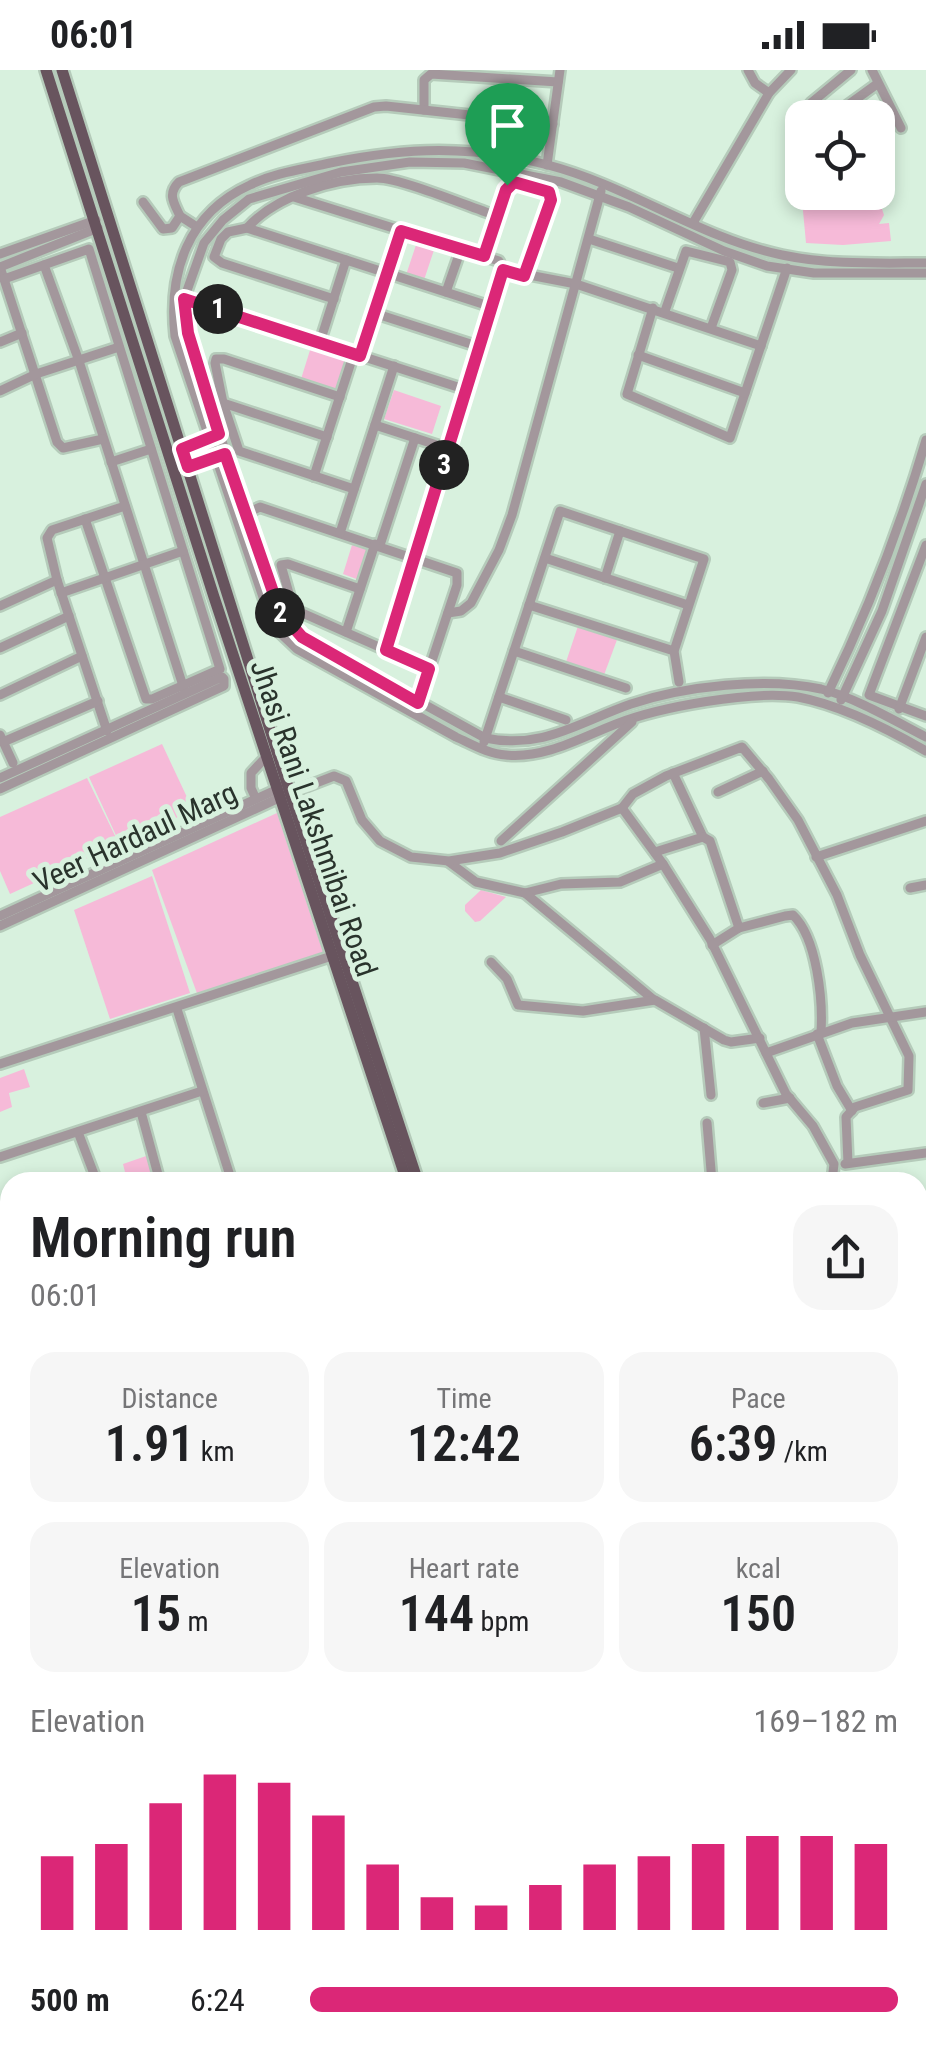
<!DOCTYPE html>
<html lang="en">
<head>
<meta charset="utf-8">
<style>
	body { margin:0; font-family:"Roboto Condensed",sans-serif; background:#f6f6f6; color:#202124; height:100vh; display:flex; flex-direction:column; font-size:38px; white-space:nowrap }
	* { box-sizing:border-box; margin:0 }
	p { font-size:32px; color:#757577 }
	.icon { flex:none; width:55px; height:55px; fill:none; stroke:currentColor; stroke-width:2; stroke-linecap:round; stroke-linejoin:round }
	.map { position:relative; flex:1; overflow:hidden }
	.sheet { position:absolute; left:0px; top:1102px; width:928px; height:888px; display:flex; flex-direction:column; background:#fff; border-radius:30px 30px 0 0; box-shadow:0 5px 15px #0003 }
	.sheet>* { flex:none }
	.tools { position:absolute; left:785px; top:30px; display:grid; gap:20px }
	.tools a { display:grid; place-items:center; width:110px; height:110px; border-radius:20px; background:#fff; box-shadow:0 5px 15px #0003; font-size:50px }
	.pin { position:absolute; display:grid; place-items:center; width:85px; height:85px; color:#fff; margin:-102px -42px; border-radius:50% 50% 50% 0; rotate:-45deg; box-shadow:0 0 10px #0007 }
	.pin .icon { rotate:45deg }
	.km { position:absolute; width:50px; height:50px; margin:-25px; border-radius:50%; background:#222; color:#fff; font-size:28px; line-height:50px; text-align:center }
	.round { display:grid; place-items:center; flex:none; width:105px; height:105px; border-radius:30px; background:#f6f6f6 }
	.head { display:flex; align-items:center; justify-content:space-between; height:170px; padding:0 30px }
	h1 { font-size:55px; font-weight:600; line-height:75px }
	.metrics { display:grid; grid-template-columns:repeat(3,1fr); gap:15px; height:170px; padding:10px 30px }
	.metrics div { display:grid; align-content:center; border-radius:25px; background:#f6f6f6; text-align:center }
	.metrics b { font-size:50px; font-weight:600 }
	.metrics small { font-size:28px; font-weight:400 }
	.metrics p { font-size:28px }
	.chart { height:280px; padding:20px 30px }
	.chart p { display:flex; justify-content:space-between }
	.chart svg { width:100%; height:180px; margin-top:10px; stroke:#db2777; stroke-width:6 }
	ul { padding:0 30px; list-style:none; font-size:32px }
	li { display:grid; grid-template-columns:160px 120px 1fr; align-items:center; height:75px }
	li i { height:25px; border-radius:12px; background:#db2777 }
	.status { display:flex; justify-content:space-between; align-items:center; height:70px; padding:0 50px; background:#fff; direction:ltr }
	.status svg { height:28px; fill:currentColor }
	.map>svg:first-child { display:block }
	.green { fill:#f6bad8 }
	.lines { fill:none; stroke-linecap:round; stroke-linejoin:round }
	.stream { stroke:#669b75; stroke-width:2.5 }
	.minor-tunnel { stroke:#b5cbba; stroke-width:9; stroke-dasharray:9 4.5; stroke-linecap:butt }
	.minor-casing { stroke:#b5cbba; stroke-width:14 }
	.major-casing { stroke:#b5cbba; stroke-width:16 }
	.highway-casing { stroke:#b5cbba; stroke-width:18 }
	.minor { stroke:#a3979c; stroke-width:9 }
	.major { stroke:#68545e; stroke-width:11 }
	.highway { stroke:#533c48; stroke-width:12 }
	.route-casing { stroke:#fff; stroke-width:20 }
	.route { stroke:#db2777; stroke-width:12 }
	.labels { text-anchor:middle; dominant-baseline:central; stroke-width:10; stroke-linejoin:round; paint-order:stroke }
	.street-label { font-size:30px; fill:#29332c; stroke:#d8f1de }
</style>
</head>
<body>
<div class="status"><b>06:01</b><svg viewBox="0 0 49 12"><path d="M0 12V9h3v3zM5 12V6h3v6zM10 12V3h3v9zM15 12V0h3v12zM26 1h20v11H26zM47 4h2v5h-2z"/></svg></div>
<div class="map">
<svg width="926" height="1988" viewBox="0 0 926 1988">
	<rect width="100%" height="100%" fill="#d8f1de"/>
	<!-- green -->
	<g class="green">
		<path d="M 878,98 L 892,130 L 881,136 L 884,145 L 879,154 L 889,153 L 891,171 L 843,175 L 806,173 L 802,130 L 807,123 L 878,122 Z"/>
		<path d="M 418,169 L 436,174 L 424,210 L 406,205 Z"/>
		<path d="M 311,277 L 348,289 L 338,321 L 301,309 Z"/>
		<path d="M 394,320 L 441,336 L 432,364 L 384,349 Z"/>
		<path d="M 352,475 L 368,480 L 359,510 L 343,504 Z"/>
		<path d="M 579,553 L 618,567 L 604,605 L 566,592 Z"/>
		<path d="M 162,674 L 193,740 L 120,774 L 89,707 Z"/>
		<path d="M 87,708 L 119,774 L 10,824 L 0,801 L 0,747 Z"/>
		<path d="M 277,743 L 323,882 L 198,926 L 152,800 Z"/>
		<path d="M 152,806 L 190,923 L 110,949 L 74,840 Z"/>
		<path d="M 481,820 L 506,827 L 480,851 L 475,852 L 465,841 L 465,835 Z"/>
		<path d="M 24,999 L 30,1017 L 9,1023 L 12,1037 L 0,1042 L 0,1008 Z"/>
		<path d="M 140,1045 L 158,1112 L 105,1112 L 126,1106 L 123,1094 L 149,1085 L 135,1047 Z"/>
		<path d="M 10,1597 L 10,1727 L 0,1698 L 0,1600 Z"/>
		<path d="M 918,1822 L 926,1829 L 926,1988 L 727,1988 L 718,1980 L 918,1980 Z"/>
		<path d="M 388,1980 L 666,1980 L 665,1988 L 390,1988 Z"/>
	</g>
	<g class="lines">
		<!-- stream -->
		<g class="stream">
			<path d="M 918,1622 L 926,1618"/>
			<path d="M 0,1801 L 10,1800"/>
		</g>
		<!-- minor-tunnel -->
		<path class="minor-tunnel" d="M 918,1709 L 923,1723"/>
		<!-- minor casing -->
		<g class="minor-casing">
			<g id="minor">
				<path d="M 748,0 L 755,13 L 769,23"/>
				<path d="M 872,0 L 901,58"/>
				<path d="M 811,33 L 851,0"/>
				<path d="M 424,40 L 424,10 L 431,4 L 558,12"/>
				<path d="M 830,48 L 877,14"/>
				<path d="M 878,54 L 893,43"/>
				<path d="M 547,95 L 560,0"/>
				<path d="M 294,127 L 499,191 L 503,200 L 576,214 L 761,276"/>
				<path d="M 143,132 L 163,159 L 172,158 L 180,146 L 197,157"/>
				<path d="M 180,146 C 174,133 167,124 179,112 L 374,37 L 386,36 L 553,54"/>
				<path d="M 693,153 L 769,23 L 791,0"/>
				<path d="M 247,158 C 276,126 333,108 377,108 C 401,108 470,137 497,146"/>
				<path d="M 589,169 L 678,198"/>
				<path d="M 0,184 L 96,150"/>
				<path d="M 485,186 L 507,115 L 513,112 L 549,122 L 551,131 L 524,206"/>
				<path d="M 926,193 C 878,193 829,195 782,185 C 700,168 629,116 548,95 C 470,75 408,77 330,93 C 304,99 274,103 250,115 C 188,143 168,202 175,266 L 269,545 L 279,562 L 297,579 L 456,667 C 472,674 488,684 506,685 C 545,689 582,667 616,654 C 659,637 753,620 798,627 C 841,635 888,659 926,681"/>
				<path d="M 44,195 L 79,291 L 184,619"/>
				<path d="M 0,197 L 57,372 L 63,378 L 103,369"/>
				<path d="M 0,197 L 98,158"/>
				<path d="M 926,203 L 814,203 L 767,196 L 724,181 L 629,137 L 561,112 L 464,93 L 410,92 L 341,102 L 249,129 L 223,150 L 204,173 L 184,229 L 188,263 L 245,444 L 280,542 L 302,567 L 485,668 C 543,680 579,652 631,634 C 685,616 766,607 821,619 C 854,627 895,651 926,667"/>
				<path d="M 4,209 L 89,179 L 220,599 L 152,629 L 146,629 L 85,449"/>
				<path d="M 446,222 L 461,179"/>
				<path d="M 184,229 L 467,320"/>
				<path d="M 334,229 L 222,193 L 214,187 L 221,169 L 228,162 L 247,158 L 492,237"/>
				<path d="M 653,238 L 627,324 L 730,368 L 787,198"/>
				<path d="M 665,241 L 686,181 L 730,192 L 732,200 L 711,258"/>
				<path d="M 374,243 L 480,277"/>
				<path d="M 0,272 L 22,263"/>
				<path d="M 320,272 L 346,190"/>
				<path d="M 361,285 L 401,161"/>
				<path d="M 638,285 L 745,323"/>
				<path d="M 0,321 L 36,304 L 119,277"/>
				<path d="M 340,327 L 224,289 L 216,289 L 215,293 L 223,333 L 239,381 L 354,419"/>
				<path d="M 223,333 L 327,367"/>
				<path d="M 375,355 L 449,379"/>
				<path d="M 182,379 L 212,368"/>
				<path d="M 111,392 L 151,379"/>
				<path d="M 187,397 L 218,386"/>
				<path d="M 314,406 L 354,283"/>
				<path d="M 245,444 L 260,437 L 457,503 L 457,515 L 418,633"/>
				<path d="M 340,463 L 394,296"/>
				<path d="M 380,475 L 415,368"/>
				<path d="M 926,475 L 869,625 L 926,646"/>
				<path d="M 545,488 L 688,535"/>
				<path d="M 605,508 L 620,461"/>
				<path d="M 360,519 L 288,494 L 281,495 L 292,534 L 300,542 L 429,599"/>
				<path d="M 61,523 L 183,481"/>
				<path d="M 529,535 L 674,581"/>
				<path d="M 0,536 L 57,510"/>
				<path d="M 448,543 L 461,541 L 471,533 L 499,480 L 512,445 L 601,121"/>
				<path d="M 346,562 L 375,474"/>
				<path d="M 0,578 L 69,546"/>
				<path d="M 386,580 L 503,200"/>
				<path d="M 514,581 L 626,618"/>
				<path d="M 828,623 C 868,541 900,458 926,370"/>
				<path d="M 0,625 L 82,586"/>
				<path d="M 499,627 L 566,650"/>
				<path d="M 841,630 L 882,541 L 926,414"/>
				<path d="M 899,639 L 926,567"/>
				<path d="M 107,661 L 57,510 L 47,468 L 52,460 L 125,436"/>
				<path d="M 0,665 L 13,693"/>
				<path d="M 3,672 L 98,631"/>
				<path d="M 484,672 L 560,441 L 704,489 L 674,581 L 679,612"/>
				<path d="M 673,703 L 703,767"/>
				<path d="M 0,708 L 222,607 L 224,609 L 224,616 L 0,719"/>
				<path d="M 718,722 L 763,701"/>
				<path d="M 256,729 L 251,718 L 251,703 L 267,686"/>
				<path d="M 622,738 L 663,794 L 710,869 L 786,1024 L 813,1056 L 834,1094 L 832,1111"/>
				<path d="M 501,771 L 632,652"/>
				<path d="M 655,782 L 703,767 L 710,771 L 739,858 L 712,875"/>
				<path d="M 816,787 L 926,751"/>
				<path d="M 449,792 L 476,812 L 525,823 L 561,814 L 620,812 L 663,794"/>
				<path d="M 910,818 L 926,815"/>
				<path d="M 525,823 L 654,930"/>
				<path d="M 0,846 L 280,718"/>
				<path d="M 0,856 L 290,723 L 334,706 L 346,711 L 362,750 L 380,771 L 411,787 L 449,791 L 500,783 L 562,762 L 622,738 L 633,724 L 666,706 L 742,677 L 769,709 L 798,750 L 837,825 L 860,885 L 909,986 L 908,1020 L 855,1037 L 846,1047 L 848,1093"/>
				<path d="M 739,858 L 785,846 L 793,845 C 817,868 823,930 821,962"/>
				<path d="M 491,892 L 507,909 L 518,935 L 583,941 L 655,930 L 724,970 L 731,972 L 760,968"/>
				<path d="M 177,939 L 232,1112"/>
				<path d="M 704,958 L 711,1025"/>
				<path d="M 817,964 L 837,1016 L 852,1041"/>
				<path d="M 766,983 L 852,953 L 926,942"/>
				<path d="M 0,994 L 335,885"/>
				<path d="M 763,1033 L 790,1028"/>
				<path d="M 141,1042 L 160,1112"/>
				<path d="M 707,1053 L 712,1112"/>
				<path d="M 78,1062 L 97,1112"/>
				<path d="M 0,1087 L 202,1021"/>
				<path d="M 845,1094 L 926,1083"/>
				<path d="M 752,1112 L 776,1110 L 786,1112"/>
				<path d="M 805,1112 L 835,1112"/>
				<path d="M 918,1149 L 921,1164"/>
				<path d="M 0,1174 L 10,1177"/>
				<path d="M 0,1331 L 10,1362"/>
				<path d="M 0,1377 L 10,1408"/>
				<path d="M 918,1591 L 926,1587"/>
				<path d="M 918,1605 L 926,1601"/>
				<path d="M 918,1641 L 926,1637"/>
				<path d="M 918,1659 L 926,1654"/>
				<path d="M 918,1720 L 926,1716"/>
				<path d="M 918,1740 L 926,1736"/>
				<path d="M 0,1765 L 10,1764"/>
				<path d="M 0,1774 L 10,1773"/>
				<path d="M 918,1782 L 926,1778"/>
				<path d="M 0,1787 L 10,1786"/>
				<path d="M 918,1795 L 926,1791"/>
				<path d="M 0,1841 L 10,1840"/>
				<path d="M 0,1896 L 10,1895"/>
				<path d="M 0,1950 L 10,1949"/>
				<path d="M 0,1963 L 10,1961"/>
				<path d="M 115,1980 L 116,1988"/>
				<path d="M 125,1980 L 126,1988"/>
				<path d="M 335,1980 L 338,1988"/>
				<path d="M 3,1988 L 31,1980"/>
				<path d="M 159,1988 L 184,1980"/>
				<path d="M 307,1988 L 307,1980"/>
			</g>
		</g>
		<!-- major casing -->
		<g class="major-casing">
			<g id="major">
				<path d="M 46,0 L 214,527 L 407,1112"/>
				<path d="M 62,0 L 289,720 L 418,1112"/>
				<path d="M 918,1813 L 926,1818"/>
				<path d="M 379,1980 L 380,1988"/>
				<path d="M 689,1980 L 692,1988"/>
				<path d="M 700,1980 L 703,1988"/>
				<path d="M 709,1980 L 716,1988"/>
				<path d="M 675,1988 L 675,1980"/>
			</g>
		</g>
		<!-- highway casing -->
		<g class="highway-casing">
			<g id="highway">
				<path d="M 918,1680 L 926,1676"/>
				<path d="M 918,1700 L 926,1696"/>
				<path d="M 0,1860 L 10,1859"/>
				<path d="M 0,1876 L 10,1875"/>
			</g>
		</g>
		<!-- minor -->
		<use href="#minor" class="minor"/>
		<!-- major -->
		<use href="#major" class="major"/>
		<!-- highway -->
		<use href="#highway" class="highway"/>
	</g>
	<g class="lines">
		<!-- route casing -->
		<g class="route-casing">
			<path id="route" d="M 514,112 L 549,122 L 551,130 L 524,206 L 503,200 L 386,580 L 429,599 L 418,633 L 302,567 L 280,542 L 225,384 L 188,397 L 182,379 L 219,364 L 188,263 L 184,229 L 360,286 L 401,161 L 484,186 L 506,120 Z"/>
		</g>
		<!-- route -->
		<use href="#route" class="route"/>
	</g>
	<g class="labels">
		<!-- street labels -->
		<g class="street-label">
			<text transform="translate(314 748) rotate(71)">Jhasi Rani Lakshmibai Road</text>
			<text transform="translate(135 767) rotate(-25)">Veer Hardaul Marg</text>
		</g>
	</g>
</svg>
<div class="tools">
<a><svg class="icon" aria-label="locate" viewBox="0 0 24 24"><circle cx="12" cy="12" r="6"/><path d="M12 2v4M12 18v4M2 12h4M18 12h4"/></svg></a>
</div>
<div class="pin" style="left:507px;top:115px;background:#1e9e55"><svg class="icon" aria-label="arrive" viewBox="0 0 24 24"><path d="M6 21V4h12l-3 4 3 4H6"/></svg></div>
<b class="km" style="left:218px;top:239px">1</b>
<b class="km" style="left:280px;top:543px">2</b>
<b class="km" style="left:444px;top:395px">3</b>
<section class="sheet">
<div class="head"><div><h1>Morning run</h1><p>06:01</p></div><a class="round"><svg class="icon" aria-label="share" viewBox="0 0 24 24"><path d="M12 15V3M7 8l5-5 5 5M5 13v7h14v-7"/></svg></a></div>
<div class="metrics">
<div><p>Distance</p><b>1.91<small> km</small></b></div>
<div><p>Time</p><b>12:42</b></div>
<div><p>Pace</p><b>6:39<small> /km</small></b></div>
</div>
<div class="metrics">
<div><p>Elevation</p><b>15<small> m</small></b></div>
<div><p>Heart rate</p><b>144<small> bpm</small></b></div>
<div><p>kcal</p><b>150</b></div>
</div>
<div class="chart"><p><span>Elevation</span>169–182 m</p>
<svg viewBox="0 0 160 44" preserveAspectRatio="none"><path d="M5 44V26M15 44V23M25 44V13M35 44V6M45 44V8M55 44V16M65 44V28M75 44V36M85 44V38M95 44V33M105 44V28M115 44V26M125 44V23M135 44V21M145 44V21M155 44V23"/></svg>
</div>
<ul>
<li><b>500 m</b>6:24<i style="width:100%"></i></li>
</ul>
</section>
</div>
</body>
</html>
